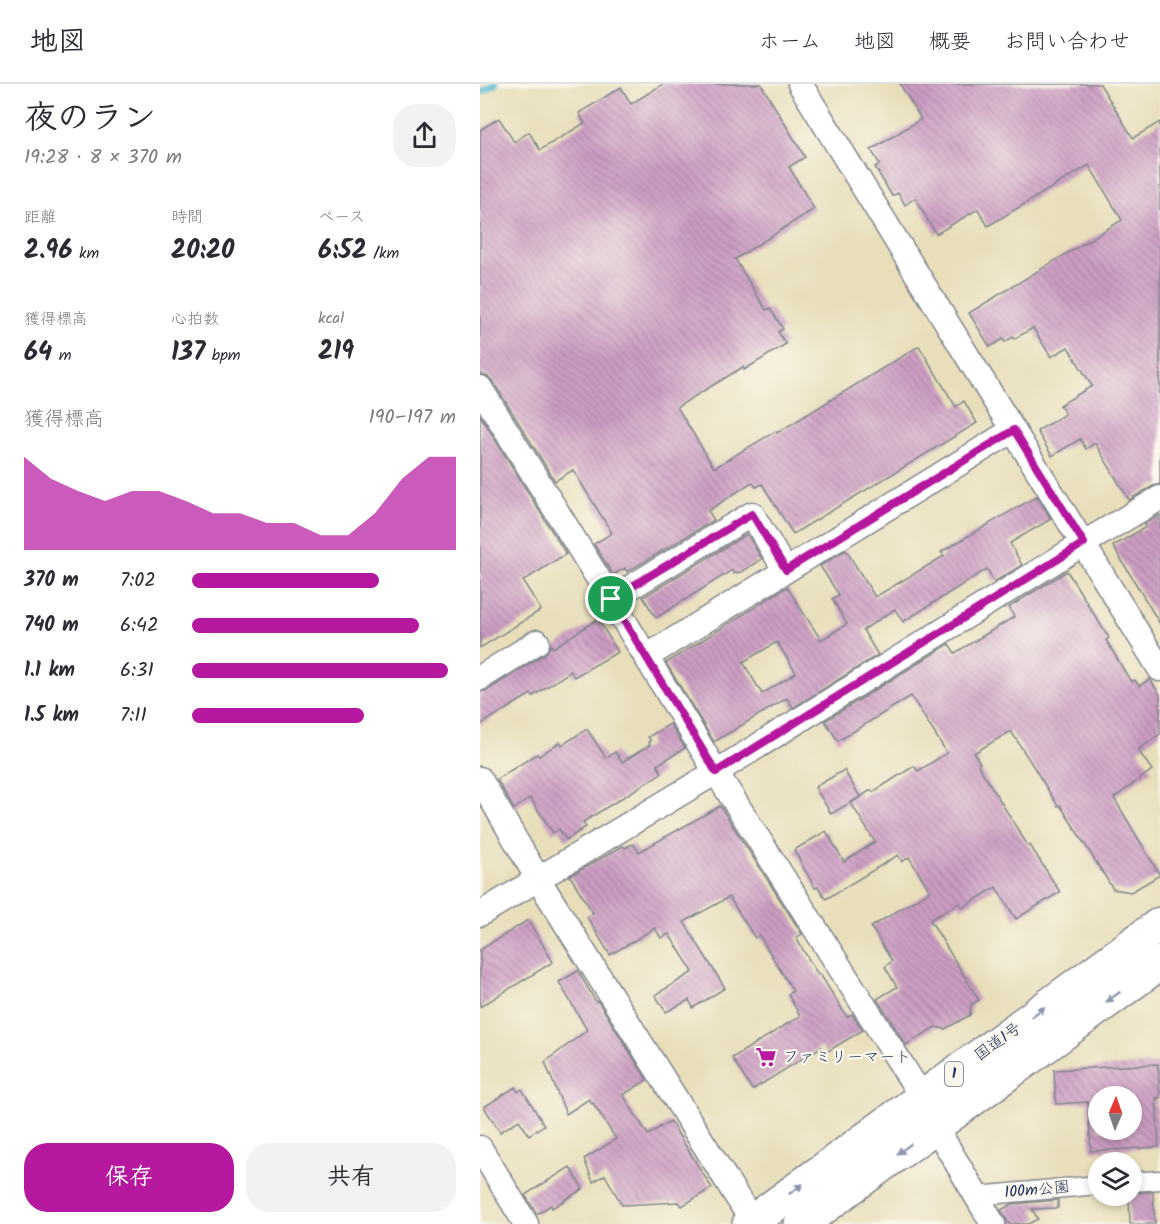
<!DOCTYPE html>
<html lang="ja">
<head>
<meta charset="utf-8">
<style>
	body { margin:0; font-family:Kalam,"Klee One",sans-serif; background:#f2f2f3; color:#2b2b33; height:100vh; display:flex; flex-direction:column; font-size:22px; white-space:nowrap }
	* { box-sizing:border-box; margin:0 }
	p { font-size:20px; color:#7c7c81 }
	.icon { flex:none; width:33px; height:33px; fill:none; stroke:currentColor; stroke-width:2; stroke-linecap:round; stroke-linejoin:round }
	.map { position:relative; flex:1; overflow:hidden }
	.sheet { display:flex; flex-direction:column; background:#fff; width:480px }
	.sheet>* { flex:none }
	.needle { width:39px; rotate:2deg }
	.tools { position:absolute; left:608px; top:1002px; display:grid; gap:12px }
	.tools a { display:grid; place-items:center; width:54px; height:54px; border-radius:50%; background:#fff; box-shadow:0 3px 9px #0003; font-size:30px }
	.pin { position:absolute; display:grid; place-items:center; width:51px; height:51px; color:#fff; margin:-26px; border:3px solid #fff; border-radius:50%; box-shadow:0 2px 6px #0007 }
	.round { display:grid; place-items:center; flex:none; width:63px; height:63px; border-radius:24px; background:#f2f2f3 }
	.overview { display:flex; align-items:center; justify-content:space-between; height:102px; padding:0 24px }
	h1 { font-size:33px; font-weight:600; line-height:45px }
	.stats { display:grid; grid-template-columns:repeat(3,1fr); gap:9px; height:102px; padding:6px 24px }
	.stats div { display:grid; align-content:center }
	.stats b { font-size:26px; font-weight:600 }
	.stats small { font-size:16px; font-weight:400 }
	.stats p { font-size:16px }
	.chart { height:168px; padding:12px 24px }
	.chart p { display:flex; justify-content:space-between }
	.chart svg { width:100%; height:108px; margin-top:6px; fill:#b5179e; opacity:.7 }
	.primary-button { display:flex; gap:12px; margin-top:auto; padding:12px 24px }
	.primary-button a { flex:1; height:69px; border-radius:24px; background:#b5179e; color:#fff; font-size:24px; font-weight:600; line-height:69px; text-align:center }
	.primary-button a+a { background:#f2f2f3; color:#2b2b33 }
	ul { padding:0 24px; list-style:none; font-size:20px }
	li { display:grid; grid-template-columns:96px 72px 1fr; align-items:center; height:45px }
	li i { height:15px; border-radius:8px; background:#b5179e }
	header { display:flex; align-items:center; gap:36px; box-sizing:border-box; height:84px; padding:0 30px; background:#fff; border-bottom:2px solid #e1e1e2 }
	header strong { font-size:28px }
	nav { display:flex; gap:33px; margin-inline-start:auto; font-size:21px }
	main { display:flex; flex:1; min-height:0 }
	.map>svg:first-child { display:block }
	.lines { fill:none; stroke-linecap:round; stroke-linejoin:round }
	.stream { stroke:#53b8d1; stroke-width:7 }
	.building { fill:url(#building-back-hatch); fill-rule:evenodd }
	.pedestrian-casing { stroke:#82868c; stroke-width:21 }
	.minor-casing { stroke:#82868c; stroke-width:27 }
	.trunk-casing { stroke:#82868c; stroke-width:36 }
	.pedestrian { stroke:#fff; stroke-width:18 }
	.minor { stroke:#fff; stroke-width:24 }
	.trunk { stroke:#fff; stroke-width:33 }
	.oneway { fill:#8d97ae }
	.route-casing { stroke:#fff; stroke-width:12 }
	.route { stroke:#b5179e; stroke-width:8 }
	.labels { text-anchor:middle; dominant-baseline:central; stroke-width:4.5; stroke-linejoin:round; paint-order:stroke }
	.shield { fill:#fbf7ec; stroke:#5e6b89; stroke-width:1.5 }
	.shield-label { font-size:15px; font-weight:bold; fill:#1b2f5e }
	.street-label { font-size:16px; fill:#1b2f5e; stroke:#fbf7ec }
	.poi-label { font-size:16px; fill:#1b2f5e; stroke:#fbf7ec; text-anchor:start }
</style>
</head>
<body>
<header>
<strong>地図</strong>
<nav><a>ホーム</a><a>地図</a><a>概要</a><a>お問い合わせ</a></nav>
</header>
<main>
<section class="sheet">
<div class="overview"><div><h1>夜のラン</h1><p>19:28 · 8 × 370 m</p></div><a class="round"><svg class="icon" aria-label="share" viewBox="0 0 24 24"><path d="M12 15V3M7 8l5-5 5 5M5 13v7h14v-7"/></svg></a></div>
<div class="stats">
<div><p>距離</p><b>2.96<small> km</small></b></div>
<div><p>時間</p><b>20:20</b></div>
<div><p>ペース</p><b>6:52<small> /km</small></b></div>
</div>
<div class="stats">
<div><p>獲得標高</p><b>64<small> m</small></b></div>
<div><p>心拍数</p><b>137<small> bpm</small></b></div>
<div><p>kcal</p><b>219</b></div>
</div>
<div class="chart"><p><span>獲得標高</span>190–197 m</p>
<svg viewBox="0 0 160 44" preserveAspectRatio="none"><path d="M0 44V6L10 15L20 20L30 24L40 20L50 20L60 24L70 29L80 29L90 33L100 33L110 38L120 38L130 29L140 15L150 6L160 6V44z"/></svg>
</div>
<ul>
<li><b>370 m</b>7:02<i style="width:71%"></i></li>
<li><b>740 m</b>6:42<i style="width:86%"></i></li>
<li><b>1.1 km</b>6:31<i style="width:97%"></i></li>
<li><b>1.5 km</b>7:11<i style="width:65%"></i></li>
</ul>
<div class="primary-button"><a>保存</a><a>共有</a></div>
</section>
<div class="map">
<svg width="680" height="1140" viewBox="0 0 680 1140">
	<defs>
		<pattern id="building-back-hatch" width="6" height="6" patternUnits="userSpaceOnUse" patternTransform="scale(1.5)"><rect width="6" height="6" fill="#cc9dc3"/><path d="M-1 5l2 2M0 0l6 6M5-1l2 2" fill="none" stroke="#a580a2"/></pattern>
	</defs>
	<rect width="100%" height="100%" fill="#fbf7ec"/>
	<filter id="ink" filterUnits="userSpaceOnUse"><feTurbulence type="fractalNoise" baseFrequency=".0167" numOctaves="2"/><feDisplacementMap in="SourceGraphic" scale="12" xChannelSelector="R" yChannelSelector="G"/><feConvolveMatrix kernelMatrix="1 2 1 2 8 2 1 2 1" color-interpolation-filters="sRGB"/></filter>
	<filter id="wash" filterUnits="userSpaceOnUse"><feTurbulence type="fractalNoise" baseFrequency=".008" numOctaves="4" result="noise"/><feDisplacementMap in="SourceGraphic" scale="24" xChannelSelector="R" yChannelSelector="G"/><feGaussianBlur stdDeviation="1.35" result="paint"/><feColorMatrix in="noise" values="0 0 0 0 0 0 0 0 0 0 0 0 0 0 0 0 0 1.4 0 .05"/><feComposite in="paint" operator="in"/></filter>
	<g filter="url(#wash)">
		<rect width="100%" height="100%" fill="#e8deba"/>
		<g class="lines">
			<!-- stream -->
			<path class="stream" d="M 0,9 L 15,0"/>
		</g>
		<g id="blocks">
			<!-- building -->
			<g class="building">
				<path d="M 183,0 L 281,0 L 325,73 L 309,83 L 334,125 L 255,175 L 286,226 L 290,224 L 303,245 L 298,248 L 306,260 L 264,286 L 263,283 L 197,323 L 234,384 L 296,347 L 297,349 L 439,262 L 476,323 L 484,317 L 497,339 L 313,450 L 282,400 L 276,403 L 272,398 L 228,427 L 234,436 L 147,488 L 145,484 L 133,491 L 114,460 L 132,449 L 93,386 L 75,397 L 12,296 L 7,292 L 0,290 L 0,46 L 19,34 L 34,58 L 49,48 L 60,66 L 105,39 L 99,29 L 141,3 L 151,20 Z"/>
				<path d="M 420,0 L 620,0 L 653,54 L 680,38 L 680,400 L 673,402 L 649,416 L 615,359 L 606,365 L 600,355 L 572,372 L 557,347 L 585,330 L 580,321 L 612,302 L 588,263 L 571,273 L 553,244 L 534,255 L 533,253 L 525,258 L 523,255 L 510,263 L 489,229 L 642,136 L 609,81 L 508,142 L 498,125 L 456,150 L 435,114 L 425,121 L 418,109 L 412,112 L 395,83 L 400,80 L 391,66 L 441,35 Z"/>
				<path d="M 0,331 L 86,470 L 43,497 L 61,526 L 0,564 Z"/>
				<path d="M 557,412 L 571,435 L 530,459 L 542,481 L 514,498 L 507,485 L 423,538 L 415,525 L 383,546 L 398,571 L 313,624 L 307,614 L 234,658 L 186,579 L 307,503 L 341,556 L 367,540 L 352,515 L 359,511 L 340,482 L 366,466 L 395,513 L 464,472 L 461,468 ZM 297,558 L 316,589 L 282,610 L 263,578 Z"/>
				<path d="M 680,431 L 680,540 L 633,462 L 666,443 L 664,440 Z"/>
				<path d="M 267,450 L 282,475 L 261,488 L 258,489 L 257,488 L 254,490 L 252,486 L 176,534 L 163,513 Z"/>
				<path d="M 587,487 L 629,554 L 626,556 L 651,598 L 655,596 L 659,602 L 670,595 L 680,611 L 680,650 L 658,666 L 672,686 L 634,714 L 680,791 L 651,808 L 633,805 L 580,721 L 578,722 L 531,647 L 494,669 L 500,679 L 498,681 L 548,762 L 550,761 L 580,808 L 536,835 L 516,803 L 482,824 L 479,819 L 450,836 L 499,916 L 491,921 L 490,931 L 465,945 L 455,943 L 426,961 L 397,915 L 417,903 L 405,883 L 412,877 L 391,843 L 450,807 L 429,773 L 422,778 L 418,771 L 346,815 L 338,803 L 335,804 L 314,766 L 346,747 L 364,778 L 395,758 L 371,719 L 391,706 L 393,708 L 434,682 L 438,687 L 467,669 L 431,612 L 358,657 L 345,637 L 469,560 L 475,569 L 534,533 L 529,523 Z"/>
				<path d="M 118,535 L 138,568 L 94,593 L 91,587 L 53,612 L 51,610 L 0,641 L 0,608 L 8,606 L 65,570 L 71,561 L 73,564 Z"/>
				<path d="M 190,640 L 205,664 L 177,681 L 182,689 L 103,738 L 106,743 L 86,756 L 79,745 L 73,749 L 50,714 L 34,725 L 17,695 L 57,670 L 59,672 L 80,658 L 82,661 L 107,645 L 126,674 L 135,668 L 142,678 L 170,661 L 169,658 L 171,657 L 168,653 Z"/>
				<path d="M 364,686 L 380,713 L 351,730 L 335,703 Z"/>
				<path d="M 240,722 L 322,850 L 316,854 L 338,891 L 340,890 L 367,933 L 372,930 L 383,946 L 345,969 L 341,963 L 272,1006 L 252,974 L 320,932 L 308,910 L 313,907 L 279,851 L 275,854 L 249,813 L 204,838 L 245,904 L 213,924 L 209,916 L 186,928 L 175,911 L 213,888 L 189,850 L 181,854 L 175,844 L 130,871 L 107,833 L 113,829 L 90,792 L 143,762 L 145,764 L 153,760 L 159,768 Z"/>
				<path d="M 48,836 L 73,878 L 0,923 L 0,866 Z"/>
				<path d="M 98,887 L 116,918 L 118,917 L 167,996 L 143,1011 L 168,1051 L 190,1037 L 232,1104 L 202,1122 L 199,1118 L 142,1121 L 125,1091 L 113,1098 L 104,1075 L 136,1055 L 113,1019 L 112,1020 L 109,1015 L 86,1030 L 65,978 L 107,946 L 79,898 Z"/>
				<path d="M 678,980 L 680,1014 L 676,1014 L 679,1063 L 611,1067 L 608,1018 L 576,1020 L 574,986 ZM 618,1012 L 651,1012 L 651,1046 L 618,1046 Z"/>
				<path d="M 35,1003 L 38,1008 L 42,1005 L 64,1041 L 49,1051 L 39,1036 L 20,1048 L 4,1023 Z"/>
				<path d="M 90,1083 L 103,1105 L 72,1124 L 71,1121 L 57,1130 L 45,1111 Z"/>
				<path d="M 673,1108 L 675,1140 L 650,1140 L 649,1112 L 651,1112 L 651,1109 Z"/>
				<path d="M 578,1116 L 578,1124 L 552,1125 L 558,1135 L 548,1140 L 529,1140 L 521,1126 L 532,1120 Z"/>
			</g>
		</g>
	</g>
	<g filter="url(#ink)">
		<use href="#blocks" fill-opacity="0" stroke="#82868c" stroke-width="1.5"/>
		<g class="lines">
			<!-- pedestrian casing -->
			<g class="pedestrian-casing">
				<g id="pedestrian">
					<path d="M 651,1098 L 680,1096"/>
					<path d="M 497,1112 L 618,1101"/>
				</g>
			</g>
			<!-- minor casing -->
			<g class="minor-casing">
				<g id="minor">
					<path d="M 320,0 L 680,585"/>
					<path d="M 0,304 L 131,515 L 236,688 L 442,1013"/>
					<path d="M 131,515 L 272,430 L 305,486"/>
					<path d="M 166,573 L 533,346"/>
					<path d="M 0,594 L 57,558"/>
					<path d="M 0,695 L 58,795 L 274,1140"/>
					<path d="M 0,830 L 236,688 L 604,459 L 680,414"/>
					<path d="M 455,1042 L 513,1140"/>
					<path d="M 0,1064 L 46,1140"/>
				</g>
			</g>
			<!-- trunk casing -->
			<g class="trunk-casing">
				<g id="trunk">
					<path d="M 269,1140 L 680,840"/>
					<path d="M 321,1140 L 680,879"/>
				</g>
			</g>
			<!-- pedestrian -->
			<use href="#pedestrian" class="pedestrian"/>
			<!-- minor -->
			<use href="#minor" class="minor"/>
			<!-- trunk -->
			<use href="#trunk" class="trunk"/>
		</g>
		<!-- one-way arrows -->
		<defs><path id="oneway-solid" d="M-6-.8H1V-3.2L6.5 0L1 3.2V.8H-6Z" transform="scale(1.5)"/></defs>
		<g class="oneway">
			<use href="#oneway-solid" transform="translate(633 913) rotate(144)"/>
			<use href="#oneway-solid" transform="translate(558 928) rotate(-36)"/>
			<use href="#oneway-solid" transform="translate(424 1065) rotate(144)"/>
			<use href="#oneway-solid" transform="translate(316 1105) rotate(-36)"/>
		</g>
	</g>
	<g class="lines" filter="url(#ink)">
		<!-- route casing -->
		<g class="route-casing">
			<path id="route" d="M 534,346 L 604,459 L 236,688 L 131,515 L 272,430 L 306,486 Z"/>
		</g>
		<!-- route -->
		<use href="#route" class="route"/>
	</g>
	<!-- icons -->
	<defs>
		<g id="supermarket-bare" transform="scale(1.62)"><path d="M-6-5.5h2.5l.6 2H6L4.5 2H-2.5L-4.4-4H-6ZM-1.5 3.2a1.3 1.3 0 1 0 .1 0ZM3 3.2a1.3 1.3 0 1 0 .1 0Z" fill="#b5179e" stroke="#fbf7ec" stroke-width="2.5" paint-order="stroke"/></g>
	</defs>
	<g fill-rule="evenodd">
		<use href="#supermarket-bare" x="286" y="973"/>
	</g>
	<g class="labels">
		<!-- shield labels -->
		<rect class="shield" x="465" y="978" width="18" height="24" rx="4.5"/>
		<g class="shield-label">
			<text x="474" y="990">1</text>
		</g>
		<!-- street labels -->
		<g class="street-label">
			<text transform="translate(518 958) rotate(-36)">国道1号</text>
			<text transform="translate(557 1106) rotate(-5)">100m公園</text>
		</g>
		<!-- poi labels -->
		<g class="poi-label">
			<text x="303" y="973">ファミリーマート</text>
		</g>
	</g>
</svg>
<div class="tools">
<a><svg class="needle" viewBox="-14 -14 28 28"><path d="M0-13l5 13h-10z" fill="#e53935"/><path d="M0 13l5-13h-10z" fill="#7c7c81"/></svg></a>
<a><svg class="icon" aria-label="layers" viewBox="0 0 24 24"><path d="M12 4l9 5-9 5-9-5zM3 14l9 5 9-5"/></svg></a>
</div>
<div class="pin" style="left:131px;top:515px;background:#1e9e55"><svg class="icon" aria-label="arrive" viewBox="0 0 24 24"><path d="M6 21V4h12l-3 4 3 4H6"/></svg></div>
</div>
</main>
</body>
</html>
